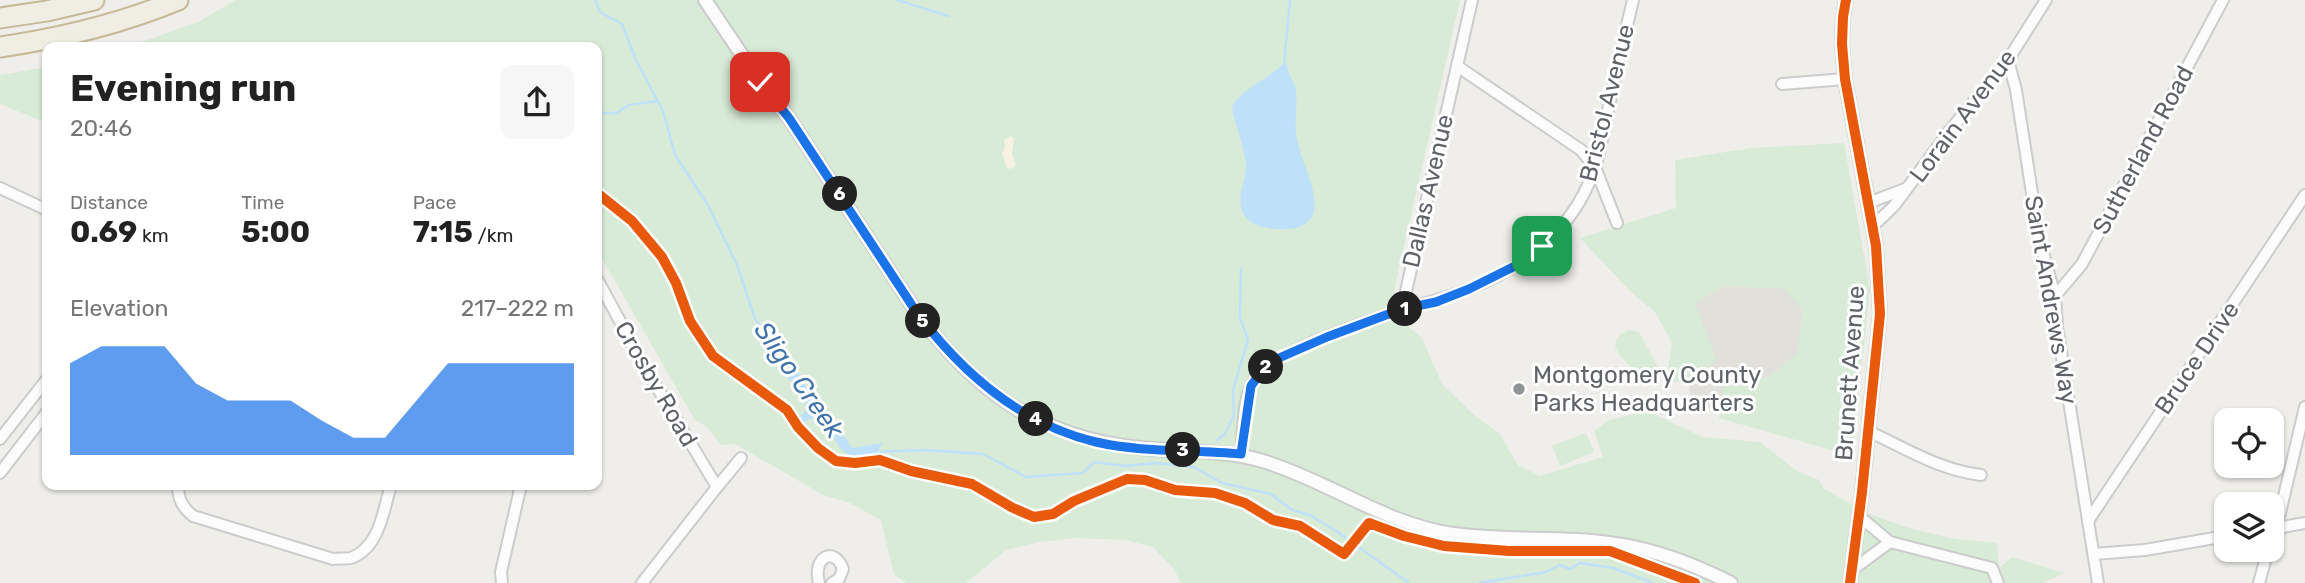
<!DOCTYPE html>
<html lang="en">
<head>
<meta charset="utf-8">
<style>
	body { margin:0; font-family:Rubik,sans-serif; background:#f6f6f6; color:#222; height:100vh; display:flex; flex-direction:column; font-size:26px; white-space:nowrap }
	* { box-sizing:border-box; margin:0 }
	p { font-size:23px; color:#767676 }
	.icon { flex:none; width:38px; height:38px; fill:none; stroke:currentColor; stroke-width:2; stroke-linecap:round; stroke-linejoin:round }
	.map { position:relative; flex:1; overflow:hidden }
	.drawer { position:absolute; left:42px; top:42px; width:560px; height:448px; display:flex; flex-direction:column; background:#fff; border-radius:14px; box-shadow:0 2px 5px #0004 }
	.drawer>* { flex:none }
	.controls { position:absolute; left:2214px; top:408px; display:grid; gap:14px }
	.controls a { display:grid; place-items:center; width:70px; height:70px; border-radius:14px; background:#fff; box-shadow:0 2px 5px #0004; font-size:35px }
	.pin { position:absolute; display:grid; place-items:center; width:60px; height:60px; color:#fff; margin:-30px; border-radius:14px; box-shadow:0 4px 10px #0006 }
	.km { position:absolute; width:35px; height:35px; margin:-18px; border-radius:50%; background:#222; color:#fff; font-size:19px; line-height:35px; text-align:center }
	.round { display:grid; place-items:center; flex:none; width:74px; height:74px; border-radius:14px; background:#f6f6f6 }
	.overview { display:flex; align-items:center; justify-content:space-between; height:119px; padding:0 28px }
	h1 { font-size:38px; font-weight:700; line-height:52px }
	.figures { display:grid; grid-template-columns:repeat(3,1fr); gap:10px; height:119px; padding:7px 28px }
	.figures div { display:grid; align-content:center }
	.figures b { font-size:30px; font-weight:700 }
	.figures small { font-size:19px; font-weight:400 }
	.figures p { font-size:19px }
	.chart { height:196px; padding:14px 28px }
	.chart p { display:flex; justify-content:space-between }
	.chart svg { width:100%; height:126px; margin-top:7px; fill:#1a73e8; opacity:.7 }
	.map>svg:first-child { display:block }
	.education { fill:#e2e0da }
	.green { fill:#d8ebd6 }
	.sand { fill:#f6f1e1 }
	.water { fill:#bfe0f9 }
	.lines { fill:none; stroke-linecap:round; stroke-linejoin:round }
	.stream { stroke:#bfe0f9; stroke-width:2.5 }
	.minor-casing { stroke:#cbcccc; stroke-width:14 }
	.tertiary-casing { stroke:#cbcccc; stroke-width:16 }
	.motorway-casing { stroke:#c8b996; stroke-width:23 }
	.minor { stroke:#fdfcfc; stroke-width:10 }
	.tertiary { stroke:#fdfcfc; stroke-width:12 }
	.motorway { stroke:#f0ede3; stroke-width:19 }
	.cycleway-casing { stroke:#fff; stroke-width:15 }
	.cycleway { stroke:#e8590c; stroke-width:10 }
	.route-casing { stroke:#fff; stroke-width:14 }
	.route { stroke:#1a73e8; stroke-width:9 }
	.poi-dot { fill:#919496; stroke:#fff; stroke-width:2.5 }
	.labels { text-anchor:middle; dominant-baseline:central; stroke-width:6; stroke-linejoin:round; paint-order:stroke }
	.street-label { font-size:24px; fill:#5f6368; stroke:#fff }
	.poi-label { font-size:24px; fill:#5f6368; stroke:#fff; text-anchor:start }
	.water-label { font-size:26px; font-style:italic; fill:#4174aa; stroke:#fff }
</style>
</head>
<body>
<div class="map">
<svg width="2305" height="583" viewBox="0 0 2305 583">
	<rect width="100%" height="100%" fill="#efeeea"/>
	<!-- education -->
	<path class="education" d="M 1815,270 L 1799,423 L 1691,405 L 1678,274 Z"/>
	<!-- green -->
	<g class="green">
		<path d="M 236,0 L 1460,0 L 1391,304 L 1404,323 L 1422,338 L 1442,384 L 1474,415 L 1499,433 L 1518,465 L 1540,476 L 1603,457 L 1594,431 L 1609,420 L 1647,411 L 1703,437 L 1760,442 L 1797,471 L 1819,480 L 1824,489 L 1869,514 L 1912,529 L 1956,539 L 1997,543 L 1999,568 L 2012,557 L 2064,573 L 2043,583 L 1181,583 L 1174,569 L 1153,547 L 1125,540 L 1075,538 L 1040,542 L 1006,550 L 966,583 L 906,583 L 894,575 L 881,520 L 848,502 L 825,496 L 735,444 L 721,445 L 707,427 L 695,420 L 597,250 L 597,47 L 128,47 L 198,22 Z"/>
		<path d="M 47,67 L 47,123 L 0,104 L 0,75 Z"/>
		<path d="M 1844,143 L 1870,289 L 1852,456 L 1719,418 L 1724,385 L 1770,376 L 1798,352 L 1802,309 L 1782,288 L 1723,287 L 1695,303 L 1716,359 L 1699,382 L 1666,382 L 1672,343 L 1655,312 L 1632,293 L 1580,238 L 1676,208 L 1675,160 L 1751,148 Z"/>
		<path d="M 1629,330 L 1639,332 L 1659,369 L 1648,379 C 1633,369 1595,343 1629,330 Z"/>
		<path d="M 1586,433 L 1594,452 L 1560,466 L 1552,446 Z"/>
	</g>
	<!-- sand -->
	<path class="sand" d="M 1011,136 L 1014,139 L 1012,154 L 1016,165 L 1011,169 L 1007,168 L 1002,154 L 1005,147 L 1004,140 Z"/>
	<!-- water -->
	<g class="water">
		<path d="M 1284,63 L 1287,65 C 1287,75 1295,81 1296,90 C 1298,108 1293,126 1298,144 C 1303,166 1317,187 1314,211 C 1312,223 1300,228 1290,229 C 1272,230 1244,228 1241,206 C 1238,193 1247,177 1246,164 C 1244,144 1234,125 1232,106 C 1245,86 1269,79 1284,63 Z"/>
		<path d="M 782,361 L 796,365 C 804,394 836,421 852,448 L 883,443 L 875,455 L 850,457 L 840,448 L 831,433 L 826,435 L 816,417 L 800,423 L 799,418 L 808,407 L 784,372 Z"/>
	</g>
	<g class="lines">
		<!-- stream -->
		<g class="stream">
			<path d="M 595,0 L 600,12 L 622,24 L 636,60 L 663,111 L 675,155 L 708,205 L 737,265 L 755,319 L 784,353 L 790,364"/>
			<path d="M 897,0 L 948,16"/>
			<path d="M 1284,63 L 1290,0"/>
			<path d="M 597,113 L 616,113 L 629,105 L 658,101"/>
			<path d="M 1217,440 L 1225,434 L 1234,415 L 1233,390 L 1248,340 L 1240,318 L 1241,269"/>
			<path d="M 876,452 L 925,450 L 983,454 L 1026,477 L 1083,473 L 1094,462 L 1126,466 L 1156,463 L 1194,467 L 1222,483 L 1271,494 L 1292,510 L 1310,515 L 1339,533 L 1409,583"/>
			<path d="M 1479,583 L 1546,572 L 1560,565 L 1570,569 L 1580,563 L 1613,568 L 1653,583"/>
		</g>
		<!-- minor casing -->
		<g class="minor-casing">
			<g id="minor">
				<path d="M 2008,60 L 2016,90 L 2039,238 L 2055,296 L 2057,326 L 2098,583"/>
				<path d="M 1457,66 L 1581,150 L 1595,167 L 1617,223"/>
				<path d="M 1782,84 L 1845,79"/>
				<path d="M 0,188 L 47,210"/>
				<path d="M 1868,203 L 1905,189"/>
				<path d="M 1872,227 L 1894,206 L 1951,129 L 2008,60 L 2046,0"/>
				<path d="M 597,279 L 646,369 L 717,487 L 642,583"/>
				<path d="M 2055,296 L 2082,264 L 2223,0"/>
				<path d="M 1402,309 C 1484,291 1567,253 1595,167 C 1601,150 1603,132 1607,115 C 1615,77 1624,38 1633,0"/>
				<path d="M 1868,431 C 1905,448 1939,470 1981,475"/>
				<path d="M 0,439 L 47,379"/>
				<path d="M 1241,455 C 1243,435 1243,403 1251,385 C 1266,351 1367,323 1402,309 L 1472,0"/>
				<path d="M 0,473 L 47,412"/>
				<path d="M 178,485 C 178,499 182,507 193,516 L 333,559 C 338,558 346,559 351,558 C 380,547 383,511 391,485"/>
				<path d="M 717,487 L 741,458"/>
				<path d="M 1859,516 L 1890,542 L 1992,568 L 1998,583"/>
				<path d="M 2088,521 L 2305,195"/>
				<path d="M 2272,529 L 2305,523"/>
				<path d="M 2272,535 L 2280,513 L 2305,407"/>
				<path d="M 2094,554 L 2145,550 L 2226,536"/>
				<path d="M 1852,570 L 1890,542"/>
				<path d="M 502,583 L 501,572 L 521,485"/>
				<path d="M 819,583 C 812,556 835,546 843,569 L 839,579 L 832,583"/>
				<path d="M 2259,583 L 2268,550"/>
			</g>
		</g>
		<!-- tertiary casing -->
		<g class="tertiary-casing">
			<g id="tertiary">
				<path d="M 705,0 L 760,82 L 789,118 L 917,313 C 976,392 1040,438 1140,448 C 1182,452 1225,449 1266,462 C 1330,482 1385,524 1453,534 C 1509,542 1566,535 1622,545 C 1659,551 1697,566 1731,583"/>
				<path d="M 1846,0 L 1843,17 L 1842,44 L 1845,79 L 1876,246 L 1880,314 L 1862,492 L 1850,583"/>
			</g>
		</g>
		<!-- motorway casing -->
		<g class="motorway-casing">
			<g id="motorway">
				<path d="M 0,18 L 47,11 L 94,0"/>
				<path d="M 0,47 C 62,38 120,24 178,0"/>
			</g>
		</g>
		<!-- minor -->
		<use href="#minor" class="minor"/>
		<!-- tertiary -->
		<use href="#tertiary" class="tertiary"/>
		<!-- motorway -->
		<use href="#motorway" class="motorway"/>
		<!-- cycleway casing -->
		<g class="cycleway-casing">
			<g id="cycleway">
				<path d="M 1846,0 L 1843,17 L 1842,44 L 1845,79 L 1876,246 L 1880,314 L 1862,492 L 1850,583"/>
				<path d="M 597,193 L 632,221 L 662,257 L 676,283 L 690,321 L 713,356 L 787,410 L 798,427 L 818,448 L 836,461 L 855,463 L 880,460 L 911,471 L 972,484 L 1013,508 L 1034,517 L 1053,514 L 1074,501 L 1127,479 L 1145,480 L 1175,490 L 1215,493 L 1245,503 L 1273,520 L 1300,526 L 1344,554 L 1369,523 L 1404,536 L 1444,546 L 1509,551 L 1610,551 L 1695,583"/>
			</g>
		</g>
		<!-- cycleway -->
		<use href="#cycleway" class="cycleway"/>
	</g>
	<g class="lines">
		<!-- route casing -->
		<g class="route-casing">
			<path id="route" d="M 760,82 L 789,118 L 917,313 C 963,374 1020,424 1096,442 C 1143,453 1194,449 1241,454 L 1251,386 L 1264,368 L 1279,358 L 1327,337 L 1402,309 L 1436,302 L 1469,289 L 1521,263 L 1542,246"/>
		</g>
		<!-- route -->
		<use href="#route" class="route"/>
	</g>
	<!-- markers -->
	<circle class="poi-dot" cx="1519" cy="389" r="7"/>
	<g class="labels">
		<!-- street labels -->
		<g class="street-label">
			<text transform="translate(1607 103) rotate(-76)">Bristol Avenue</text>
			<text transform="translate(1963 116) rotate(-53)">Lorain Avenue</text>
			<text transform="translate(2143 150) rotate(-62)">Sutherland Road</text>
			<text transform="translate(1428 191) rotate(-77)">Dallas Avenue</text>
			<text transform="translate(2051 300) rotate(80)">Saint Andrews Way</text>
			<text transform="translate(2197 358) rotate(-56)">Bruce Drive</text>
			<text transform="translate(1850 373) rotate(-86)">Brunett Avenue</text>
			<text transform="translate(656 384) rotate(60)">Crosby Road</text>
		</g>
		<!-- poi labels -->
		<g class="poi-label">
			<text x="1533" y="375">Montgomery County<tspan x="1533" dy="28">Parks Headquarters</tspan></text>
		</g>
		<!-- water labels -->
		<g class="water-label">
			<text transform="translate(799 380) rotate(55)">Sligo Creek</text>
		</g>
	</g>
</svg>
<div class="controls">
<a><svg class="icon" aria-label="locate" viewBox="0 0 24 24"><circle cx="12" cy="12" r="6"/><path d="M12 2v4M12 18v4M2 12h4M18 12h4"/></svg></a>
<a><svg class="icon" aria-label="layers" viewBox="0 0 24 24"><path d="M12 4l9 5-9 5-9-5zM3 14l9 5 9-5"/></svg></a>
</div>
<div class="pin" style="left:1542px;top:246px;background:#1e9e55"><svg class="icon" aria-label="arrive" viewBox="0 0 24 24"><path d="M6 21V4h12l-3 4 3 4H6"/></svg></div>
<div class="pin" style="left:760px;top:82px;background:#d93025"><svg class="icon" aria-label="check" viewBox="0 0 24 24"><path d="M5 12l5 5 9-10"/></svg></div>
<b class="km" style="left:1405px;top:309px">1</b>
<b class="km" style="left:1266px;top:367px">2</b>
<b class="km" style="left:1183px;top:450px">3</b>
<b class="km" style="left:1036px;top:419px">4</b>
<b class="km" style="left:923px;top:321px">5</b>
<b class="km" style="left:840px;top:194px">6</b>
<section class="drawer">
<div class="overview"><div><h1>Evening run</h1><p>20:46</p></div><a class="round"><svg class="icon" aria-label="share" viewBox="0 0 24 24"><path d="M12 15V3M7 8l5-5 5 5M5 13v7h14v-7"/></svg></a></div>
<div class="figures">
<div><p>Distance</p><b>0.69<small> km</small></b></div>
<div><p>Time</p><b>5:00</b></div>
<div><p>Pace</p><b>7:15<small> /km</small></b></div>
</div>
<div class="chart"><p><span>Elevation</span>217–222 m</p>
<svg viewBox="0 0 160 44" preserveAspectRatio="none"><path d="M0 44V12L10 6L20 6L30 6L40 19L50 25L60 25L70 25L80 32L90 38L100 38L110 25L120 12L130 12L140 12L150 12L160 12V44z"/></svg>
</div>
</section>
</div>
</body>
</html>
